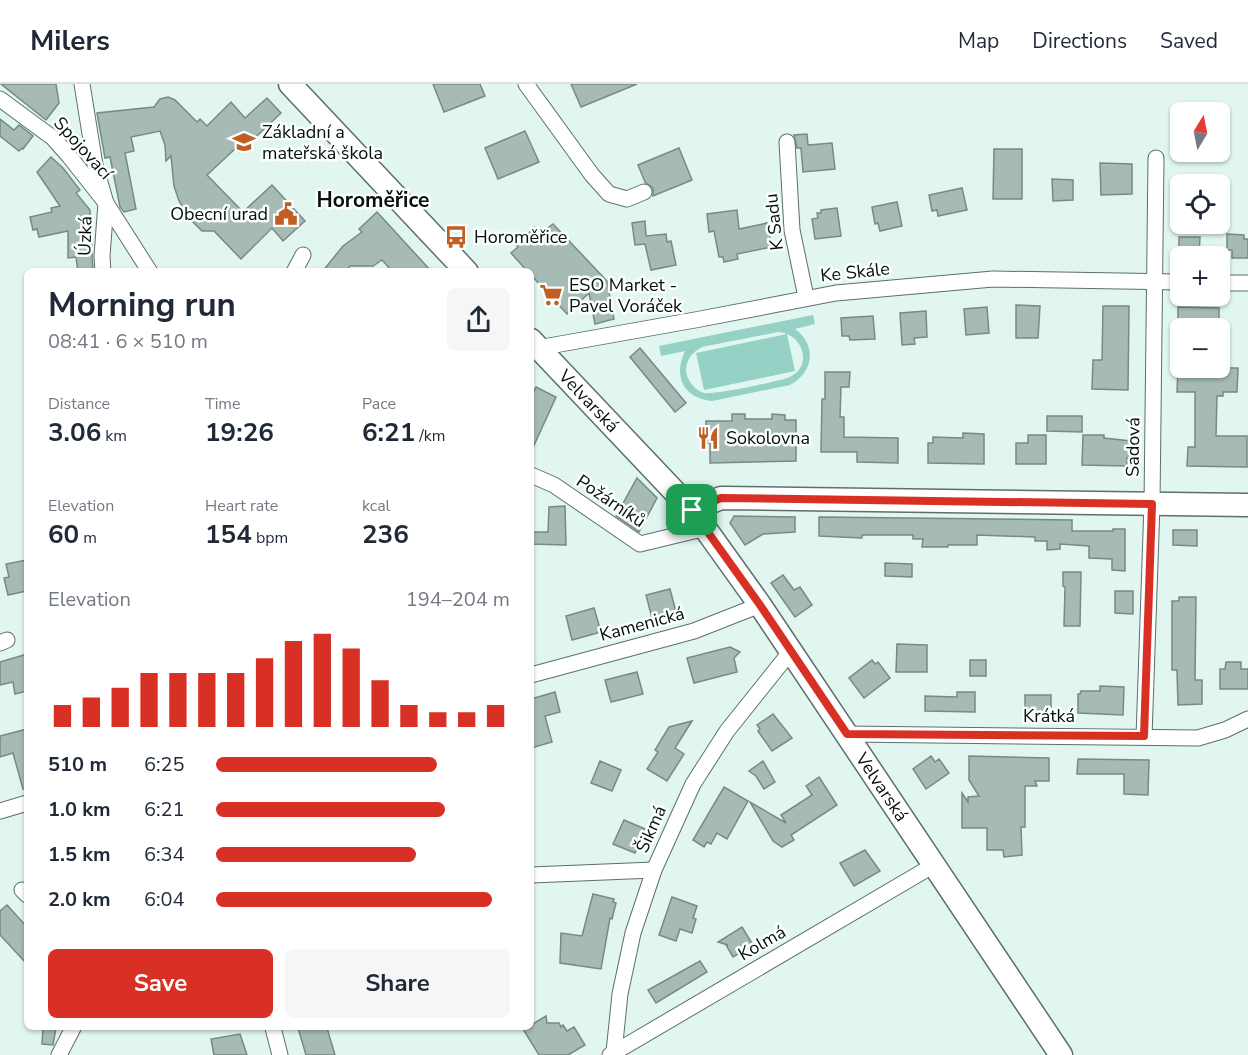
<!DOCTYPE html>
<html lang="en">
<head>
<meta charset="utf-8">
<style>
	body { margin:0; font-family:"Nunito Sans",sans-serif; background:#f6f6f7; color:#1f2937; height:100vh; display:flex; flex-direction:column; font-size:22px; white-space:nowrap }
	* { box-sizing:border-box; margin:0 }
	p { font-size:20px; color:#747a83 }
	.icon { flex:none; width:33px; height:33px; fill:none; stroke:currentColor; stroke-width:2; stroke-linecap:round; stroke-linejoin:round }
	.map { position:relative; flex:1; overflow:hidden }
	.panel { position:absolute; left:24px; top:184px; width:510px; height:762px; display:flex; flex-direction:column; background:#fff; border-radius:9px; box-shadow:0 2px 4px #0004 }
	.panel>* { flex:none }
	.needle { width:39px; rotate:10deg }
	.buttons { position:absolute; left:1170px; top:18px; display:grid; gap:12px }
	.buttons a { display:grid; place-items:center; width:60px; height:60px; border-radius:9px; background:#fff; box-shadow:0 2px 4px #0004; font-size:30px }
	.pin { position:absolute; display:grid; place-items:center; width:51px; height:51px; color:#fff; margin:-26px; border-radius:12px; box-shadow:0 3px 9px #0006 }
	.round { display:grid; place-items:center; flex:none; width:63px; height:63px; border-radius:9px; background:#f6f6f7 }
	.headline { display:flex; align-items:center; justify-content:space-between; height:102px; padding:0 24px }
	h1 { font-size:33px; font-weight:700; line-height:45px }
	.figures { display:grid; grid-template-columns:repeat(3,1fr); gap:9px; height:102px; padding:6px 24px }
	.figures div { display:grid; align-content:center }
	.figures b { font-size:26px; font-weight:700 }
	.figures small { font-size:16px; font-weight:400 }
	.figures p { font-size:16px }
	.chart { height:168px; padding:12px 24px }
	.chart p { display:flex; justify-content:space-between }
	.chart svg { width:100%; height:108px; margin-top:6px; stroke:#d93025; stroke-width:6 }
	.button { display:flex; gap:12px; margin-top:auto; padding:12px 24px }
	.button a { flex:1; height:69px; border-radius:9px; background:#d93025; color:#fff; font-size:24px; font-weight:700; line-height:69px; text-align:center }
	.button a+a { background:#f6f6f7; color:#1f2937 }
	ul { padding:0 24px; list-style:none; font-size:20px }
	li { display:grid; grid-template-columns:96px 72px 1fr; align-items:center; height:45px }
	li i { height:15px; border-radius:8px; background:#d93025 }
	header { display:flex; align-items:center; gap:36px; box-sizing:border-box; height:84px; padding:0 30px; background:#fff; border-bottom:2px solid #e0e1e3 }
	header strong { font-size:28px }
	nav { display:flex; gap:33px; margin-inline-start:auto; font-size:21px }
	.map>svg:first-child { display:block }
	.green { fill:#95d1c4; fill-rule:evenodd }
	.building { fill:#a7bbb6; stroke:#778a85; stroke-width:1.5 }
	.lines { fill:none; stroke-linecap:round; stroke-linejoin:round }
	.street-casing { stroke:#5d6f6b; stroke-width:17 }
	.secondary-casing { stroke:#5d6f6b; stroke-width:25 }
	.street { stroke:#fff; stroke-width:15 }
	.secondary { stroke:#fff; stroke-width:22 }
	.route-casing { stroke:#fff; stroke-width:12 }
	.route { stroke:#d93025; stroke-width:8 }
	.labels { text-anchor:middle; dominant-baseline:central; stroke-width:5; stroke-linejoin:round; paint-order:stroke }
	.poi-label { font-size:18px; fill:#070e0c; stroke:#fbfffe; text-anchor:start }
	.street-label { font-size:18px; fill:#070e0c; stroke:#fbfffe }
	.quarter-label { font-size:21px; font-weight:bold; fill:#070e0c; stroke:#fbfffe }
</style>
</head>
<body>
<header>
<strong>Milers</strong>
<nav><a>Map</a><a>Directions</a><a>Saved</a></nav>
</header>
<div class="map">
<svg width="1248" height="971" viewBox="0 0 1248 971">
	<rect width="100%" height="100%" fill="#e1f6f1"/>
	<!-- green -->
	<g class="green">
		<path d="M 813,231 L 815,240 L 795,245 C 817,261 814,288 790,301 L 712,317 C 683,314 673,292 685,267 L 661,272 L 659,262 ZM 778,248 C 802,249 814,281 790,293 C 781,297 714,311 704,309 C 694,306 686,295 686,285 C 687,274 693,268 702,263 Z"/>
		<path d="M 787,250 L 795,287 L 704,306 L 696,269 Z"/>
	</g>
	<!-- building -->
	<g class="building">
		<path d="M 1,0 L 56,0 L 59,19 L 46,36 Z"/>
		<path d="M 433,0 L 480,0 L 485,12 L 444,28 Z"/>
		<path d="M 571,0 L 637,0 L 581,23 Z"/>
		<path d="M 168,13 L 175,16 L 197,38 L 200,35 L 207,42 L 231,18 L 245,34 L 267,14 L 281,29 L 240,68 L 236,64 L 207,91 L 243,128 L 272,101 L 305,137 L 283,157 L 272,144 L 241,175 L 214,147 L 202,147 L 189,134 L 179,117 L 174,102 L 171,72 L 166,77 L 165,61 L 160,47 L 131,53 L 134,67 L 125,69 L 136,125 L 124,128 L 120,123 L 110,73 L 105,74 L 97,29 L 154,23 L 160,15 Z"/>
		<path d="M 0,35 L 14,46 L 19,41 L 33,52 L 23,65 L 22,64 L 19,67 L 0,52 Z"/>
		<path d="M 525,47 L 539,78 L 498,95 L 485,64 Z"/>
		<path d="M 807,50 L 808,61 L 832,59 L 835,85 L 803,88 L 801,64 L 797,64 L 794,51 Z"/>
		<path d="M 679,64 L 692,96 L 653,112 L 653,104 L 645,98 L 638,81 Z"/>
		<path d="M 994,65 L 1022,65 L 1022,115 L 993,115 Z"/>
		<path d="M 51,73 L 63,84 L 80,106 L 76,109 L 90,126 L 93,188 L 78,188 L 76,173 L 68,174 L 68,147 L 39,153 L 37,145 L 33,146 L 30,133 L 52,128 L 51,124 L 60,122 L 37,88 Z"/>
		<path d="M 1100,79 L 1132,80 L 1132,110 L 1101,111 Z"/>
		<path d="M 1052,95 L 1073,96 L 1073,116 L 1053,117 Z"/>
		<path d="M 962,104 L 967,126 L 938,132 L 937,126 L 932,127 L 929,111 Z"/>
		<path d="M 897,118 L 902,142 L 880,147 L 878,139 L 875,140 L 872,123 Z"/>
		<path d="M 837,124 L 841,152 L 815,155 L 812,135 L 818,134 L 817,129 L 821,129 L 821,126 Z"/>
		<path d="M 737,126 L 739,145 L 767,139 L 772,163 L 737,170 L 738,175 L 724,178 L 723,173 L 719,173 L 714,147 L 709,148 L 707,130 Z"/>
		<path d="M 377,128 L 432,188 L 393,188 L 382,176 L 373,182 L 350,182 L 346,188 L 322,188 L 343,162 L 362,148 L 359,145 Z"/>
		<path d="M 645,137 L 646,152 L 666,150 L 667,158 L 671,157 L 676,181 L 651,186 L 645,160 L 635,161 L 632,139 Z"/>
		<path d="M 553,140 L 607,197 L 614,235 L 595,240 L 589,209 L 567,230 L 531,191 L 531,188 L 528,188 L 511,169 L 518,163 L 516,161 L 535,143 L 541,149 Z"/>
		<path d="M 1227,150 L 1244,151 L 1244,155 L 1248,155 L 1248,174 L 1232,174 L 1232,166 L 1227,166 Z"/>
		<path d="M 1179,153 L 1200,153 L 1199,172 L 1179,172 Z"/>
		<path d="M 1016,221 L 1040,222 L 1038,254 L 1016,254 Z"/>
		<path d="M 1103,222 L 1129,222 L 1128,306 L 1092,305 L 1093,276 L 1102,276 Z"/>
		<path d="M 987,223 L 989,249 L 966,251 L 964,225 Z"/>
		<path d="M 1178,223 L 1219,224 L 1219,236 L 1212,236 L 1212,244 L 1178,244 Z"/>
		<path d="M 926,227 L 927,253 L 914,254 L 915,260 L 902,261 L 900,229 Z"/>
		<path d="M 873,232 L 875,255 L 850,256 L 849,252 L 842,252 L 841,234 Z"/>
		<path d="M 640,264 L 686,319 L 675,328 L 630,273 Z"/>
		<path d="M 1178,284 L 1238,284 L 1237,308 L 1223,308 L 1223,312 L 1217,312 L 1216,352 L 1247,352 L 1247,383 L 1187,382 L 1188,363 L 1195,363 L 1195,308 L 1177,308 Z"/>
		<path d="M 825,288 L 850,288 L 849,303 L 841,303 L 840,333 L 844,333 L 844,353 L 898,354 L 898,379 L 857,378 L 857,368 L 821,368 L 822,315 L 825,315 Z"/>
		<path d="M 536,303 L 556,313 L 531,368 L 531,313 Z"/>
		<path d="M 732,330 L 745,330 L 745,335 L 772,335 L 772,330 L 785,331 L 785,336 L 796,336 L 796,377 L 710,379 L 710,359 L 706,359 L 706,337 L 732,337 Z"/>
		<path d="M 1047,332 L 1082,332 L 1082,348 L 1047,347 Z"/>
		<path d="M 963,349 L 984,350 L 984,380 L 928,379 L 928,359 L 933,359 L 933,353 L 963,354 Z"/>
		<path d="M 1028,351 L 1046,351 L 1046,380 L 1016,380 L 1016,359 L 1028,359 Z"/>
		<path d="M 1083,351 L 1104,351 L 1104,354 L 1131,357 L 1131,374 L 1127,374 L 1127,382 L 1082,381 Z"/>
		<path d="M 637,394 L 657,414 L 639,448 L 616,432 Z"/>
		<path d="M 565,422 L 566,461 L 531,460 L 531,448 L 548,448 L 549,423 Z"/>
		<path d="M 734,432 L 795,433 L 795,448 L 763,450 L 745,461 L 730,439 Z"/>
		<path d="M 819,433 L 1072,436 L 1072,447 L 1113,447 L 1113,445 L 1125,445 L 1125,487 L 1112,486 L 1112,475 L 1089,474 L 1089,462 L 1060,460 L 1060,465 L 1047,466 L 1047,457 L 1035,457 L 1035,453 L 977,451 L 977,461 L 948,461 L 948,463 L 922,463 L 923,455 L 913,455 L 913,451 L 862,451 L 862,454 L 819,452 Z"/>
		<path d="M 1173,446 L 1197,446 L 1197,462 L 1173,461 Z"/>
		<path d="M 27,476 L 27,507 L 8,511 L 4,494 L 9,493 L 6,480 Z"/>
		<path d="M 885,479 L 912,480 L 912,493 L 885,492 Z"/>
		<path d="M 1063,488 L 1081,488 L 1080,542 L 1064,542 L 1065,503 L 1063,502 Z"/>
		<path d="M 783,491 L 794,506 L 800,503 L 812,521 L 795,533 L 771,499 Z"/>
		<path d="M 670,505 L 676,528 L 652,534 L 646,511 Z"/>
		<path d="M 1115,507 L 1133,507 L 1133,530 L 1115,529 Z"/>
		<path d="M 1179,513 L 1196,513 L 1195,596 L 1202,596 L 1202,620 L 1178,621 L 1177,586 L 1172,586 L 1172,517 L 1179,517 Z"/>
		<path d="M 594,524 L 601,548 L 572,556 L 566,532 Z"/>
		<path d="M 897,560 L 927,561 L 927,588 L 896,588 Z"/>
		<path d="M 730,563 L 740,568 L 734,574 L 737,588 L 694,599 L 687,574 Z"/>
		<path d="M 27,570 L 27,607 L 15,610 L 13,598 L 0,601 L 0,578 Z"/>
		<path d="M 872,576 L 875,580 L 878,578 L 890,594 L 864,614 L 849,594 Z"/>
		<rect x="970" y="576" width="16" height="16"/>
		<path d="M 1226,578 L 1241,578 L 1241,585 L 1248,585 L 1248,605 L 1220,605 L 1220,585 L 1225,585 Z"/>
		<path d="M 637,588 L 643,610 L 611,618 L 605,596 Z"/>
		<path d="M 1100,602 L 1124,603 L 1123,631 L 1078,629 L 1078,610 L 1080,610 L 1081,607 L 1100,607 Z"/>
		<path d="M 555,608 L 560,628 L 545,632 L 552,658 L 531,664 L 531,615 Z"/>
		<path d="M 957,608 L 975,608 L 975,628 L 925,627 L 925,612 L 957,613 Z"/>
		<path d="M 1025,611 L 1051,611 L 1051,629 L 1025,628 Z"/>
		<path d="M 773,630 L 792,654 L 772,667 L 758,647 L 760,645 L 757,641 Z"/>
		<path d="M 692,637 L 675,664 L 684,670 L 667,697 L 647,685 L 658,668 L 655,666 L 669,643 Z"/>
		<path d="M 27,645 L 27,705 L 23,705 L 13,669 L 0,673 L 0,652 Z"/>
		<path d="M 931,672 L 935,678 L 939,675 L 949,689 L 926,705 L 913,685 Z"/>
		<path d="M 969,672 L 1049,674 L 1049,697 L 1035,697 L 1037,702 L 1025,702 L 1025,743 L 1021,743 L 1022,771 L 1004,773 L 1003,766 L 987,766 L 987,744 L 962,744 L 962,709 L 968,718 L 968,713 L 979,712 L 969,696 Z"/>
		<path d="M 1078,675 L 1149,676 L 1148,711 L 1124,710 L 1124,690 L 1077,690 Z"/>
		<path d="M 600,677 L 621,686 L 612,707 L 591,699 Z"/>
		<path d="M 763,677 L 775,698 L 764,705 L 756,692 L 749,687 Z"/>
		<path d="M 819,693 L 837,721 L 791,751 L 794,756 L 782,763 L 773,757 L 750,718 L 786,739 L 781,731 L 812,711 L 806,702 Z"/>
		<path d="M 724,703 L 748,717 L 727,755 L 717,749 L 711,760 L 707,758 L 704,763 L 693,756 Z"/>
		<path d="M 624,736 L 645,745 L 635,769 L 613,760 Z"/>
		<path d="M 865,766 L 880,787 L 854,802 L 840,779 Z"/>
		<path d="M 593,810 L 614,815 L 613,818 L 616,819 L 612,835 L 610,834 L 601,885 L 560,879 L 561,849 L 582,852 Z"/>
		<path d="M 672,813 L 697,822 L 693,834 L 696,835 L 692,849 L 680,845 L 676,857 L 659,851 Z"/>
		<path d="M 7,821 L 27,843 L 27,880 L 0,851 L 0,827 Z"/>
		<path d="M 742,843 L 753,861 L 733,873 L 726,861 L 728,861 L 718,858 Z"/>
		<path d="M 700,877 L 707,888 L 656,919 L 648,906 Z"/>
		<path d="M 546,932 L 547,939 L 559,939 L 561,943 L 563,941 L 567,947 L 574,943 L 585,961 L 568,971 L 539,971 L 523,945 L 531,944 L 531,941 Z"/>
		<path d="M 43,944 L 56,944 L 53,961 L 42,960 Z"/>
		<path d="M 298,944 L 327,944 L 335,971 L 306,971 Z"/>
		<path d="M 240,950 L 247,971 L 214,971 L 211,955 Z"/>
	</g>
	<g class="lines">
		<!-- street casing -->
		<g class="street-casing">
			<g id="street">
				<path d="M 82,0 L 95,81 L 106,119 L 102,172 L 103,188"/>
				<path d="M 526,0 L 592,91 L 609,110 L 627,115 L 644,108"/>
				<path d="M 0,15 L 53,54 L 69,72 L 106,119 L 150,188"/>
				<path d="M 787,58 L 792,146 L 806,213"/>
				<path d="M 294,188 L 303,171"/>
				<path d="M 1220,199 L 1248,199"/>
				<path d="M 532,265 L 695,236 L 836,209 L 993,195 L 1180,198"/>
				<path d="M 531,391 L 554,401 L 640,460 L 706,444"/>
				<path d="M 0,559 L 7,556"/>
				<path d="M 531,591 L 694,547 L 760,521"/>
				<path d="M 847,650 L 1198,654 L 1225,646 L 1248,635"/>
				<path d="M 1144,653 L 1152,420 L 1156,74"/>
				<path d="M 0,727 L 27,719"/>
				<path d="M 531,791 L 654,786"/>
				<path d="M 22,806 L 27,811"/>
				<path d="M 273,944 L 280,971"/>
				<path d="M 614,968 L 620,910 L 633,849 L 654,786 L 693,700 L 727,647 L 791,567"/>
				<path d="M 59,971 L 73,944"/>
				<path d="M 610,971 L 934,781"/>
			</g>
		</g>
		<!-- secondary casing -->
		<g class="secondary-casing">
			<g id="secondary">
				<path d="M 290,0 L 467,188"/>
				<path id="s1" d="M 531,256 L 692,426 L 760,521 L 1061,971"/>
				<path d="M 692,426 L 721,414 L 1248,421"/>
			</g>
		</g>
		<!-- street -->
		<use href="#street" class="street"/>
		<!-- secondary -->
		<use href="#secondary" class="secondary"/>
	</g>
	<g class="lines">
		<!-- route casing -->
		<g class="route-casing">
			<path id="route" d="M 721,414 L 1152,420 L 1144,652 L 847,650 L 760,521 L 692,426 Z"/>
		</g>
		<!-- route -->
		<use href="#route" class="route"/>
	</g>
	<!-- icons -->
	<defs>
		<g id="school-bare" transform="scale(1.8)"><path d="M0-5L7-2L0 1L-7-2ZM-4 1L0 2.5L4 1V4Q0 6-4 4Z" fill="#c05e23" stroke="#fbfffe" stroke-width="2.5" paint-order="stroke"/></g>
		<g id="civic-bare" transform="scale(1.8)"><path d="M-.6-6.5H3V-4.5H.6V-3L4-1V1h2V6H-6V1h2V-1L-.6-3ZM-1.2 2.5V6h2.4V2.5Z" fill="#c05e23" stroke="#fbfffe" stroke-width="2.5" paint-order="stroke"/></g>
		<g id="bus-bare" transform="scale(1.8)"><path d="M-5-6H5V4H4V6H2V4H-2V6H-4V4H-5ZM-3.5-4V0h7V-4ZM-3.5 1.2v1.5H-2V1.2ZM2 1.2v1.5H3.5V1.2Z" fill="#c05e23" stroke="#fbfffe" stroke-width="2.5" paint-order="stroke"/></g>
		<g id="supermarket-bare" transform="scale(1.8)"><path d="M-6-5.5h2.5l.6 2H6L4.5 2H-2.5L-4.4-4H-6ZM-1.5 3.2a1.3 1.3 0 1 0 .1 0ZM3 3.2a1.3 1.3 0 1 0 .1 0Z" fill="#c05e23" stroke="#fbfffe" stroke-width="2.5" paint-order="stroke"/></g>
		<g id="restaurant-bare" transform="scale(1.8)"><path d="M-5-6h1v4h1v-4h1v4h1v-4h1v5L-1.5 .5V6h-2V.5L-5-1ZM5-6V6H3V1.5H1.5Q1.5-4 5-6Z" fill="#c05e23" stroke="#fbfffe" stroke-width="2.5" paint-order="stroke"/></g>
	</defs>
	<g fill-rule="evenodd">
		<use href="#school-bare" x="244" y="58"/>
		<use href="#civic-bare" x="286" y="130"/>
		<use href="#bus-bare" x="456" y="153"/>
		<use href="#supermarket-bare" x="551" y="211"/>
		<use href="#restaurant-bare" x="708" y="354"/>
	</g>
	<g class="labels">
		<!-- poi labels -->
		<g class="poi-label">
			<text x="262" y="48">Základní a<tspan x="262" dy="21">mateřská škola</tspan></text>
			<text x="268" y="130" text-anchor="end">Obecní urad</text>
			<text x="474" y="153">Horoměřice</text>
			<text x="569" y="201">ESO Market -<tspan x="569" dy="21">Pavel Voráček</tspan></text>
			<text x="726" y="354">Sokolovna</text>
		</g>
		<!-- street labels -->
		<g class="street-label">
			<text transform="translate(83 64) rotate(48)">Spojovací</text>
			<text transform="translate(774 138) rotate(-96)">K Sadu</text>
			<text transform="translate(85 152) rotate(-88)">Úzká</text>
			<text transform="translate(855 188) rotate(-6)">Ke Skále</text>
			<text stroke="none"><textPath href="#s1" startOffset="84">Velvarská</textPath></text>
			<text transform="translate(1133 363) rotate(-89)">Sadová</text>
			<text transform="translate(611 417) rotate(34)">Požárníků</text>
			<text transform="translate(642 540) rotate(-15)">Kamenická</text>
			<text x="1049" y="632">Krátká</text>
			<text stroke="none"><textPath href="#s1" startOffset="570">Velvarská</textPath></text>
			<text transform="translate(651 745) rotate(-66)">Šikmá</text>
			<text transform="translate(762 859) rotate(-30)">Kolmá</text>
		</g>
		<!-- quarter labels -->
		<g class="quarter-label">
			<text x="373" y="116">Horoměřice</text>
		</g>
	</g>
</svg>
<div class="buttons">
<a><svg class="needle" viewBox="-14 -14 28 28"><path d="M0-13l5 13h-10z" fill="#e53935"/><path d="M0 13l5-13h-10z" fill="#747a83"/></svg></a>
<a><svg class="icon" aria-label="locate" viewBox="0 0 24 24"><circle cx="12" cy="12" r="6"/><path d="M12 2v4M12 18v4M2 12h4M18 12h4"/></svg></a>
<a>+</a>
<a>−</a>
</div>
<div class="pin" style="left:692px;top:426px;background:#1e9e55"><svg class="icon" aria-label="arrive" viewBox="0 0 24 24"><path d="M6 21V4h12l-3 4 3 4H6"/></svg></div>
<section class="panel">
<div class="headline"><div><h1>Morning run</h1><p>08:41 · 6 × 510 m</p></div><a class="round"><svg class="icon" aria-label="share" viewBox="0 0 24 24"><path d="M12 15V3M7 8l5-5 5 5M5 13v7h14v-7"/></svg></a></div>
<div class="figures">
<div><p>Distance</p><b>3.06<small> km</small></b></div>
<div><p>Time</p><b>19:26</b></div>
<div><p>Pace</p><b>6:21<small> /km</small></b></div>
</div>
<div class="figures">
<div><p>Elevation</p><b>60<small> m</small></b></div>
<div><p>Heart rate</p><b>154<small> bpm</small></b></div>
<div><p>kcal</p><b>236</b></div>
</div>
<div class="chart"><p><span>Elevation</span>194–204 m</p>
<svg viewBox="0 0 160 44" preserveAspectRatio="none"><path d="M5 44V35M15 44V32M25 44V28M35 44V22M45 44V22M55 44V22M65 44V22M75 44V16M85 44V9M95 44V6M105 44V12M115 44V25M125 44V35M135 44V38M145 44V38M155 44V35"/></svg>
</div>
<ul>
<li><b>510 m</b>6:25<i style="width:75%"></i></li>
<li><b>1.0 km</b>6:21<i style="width:78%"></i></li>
<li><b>1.5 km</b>6:34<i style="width:68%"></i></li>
<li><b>2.0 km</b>6:04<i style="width:94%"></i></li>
</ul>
<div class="button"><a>Save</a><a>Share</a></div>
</section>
</div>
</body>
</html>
